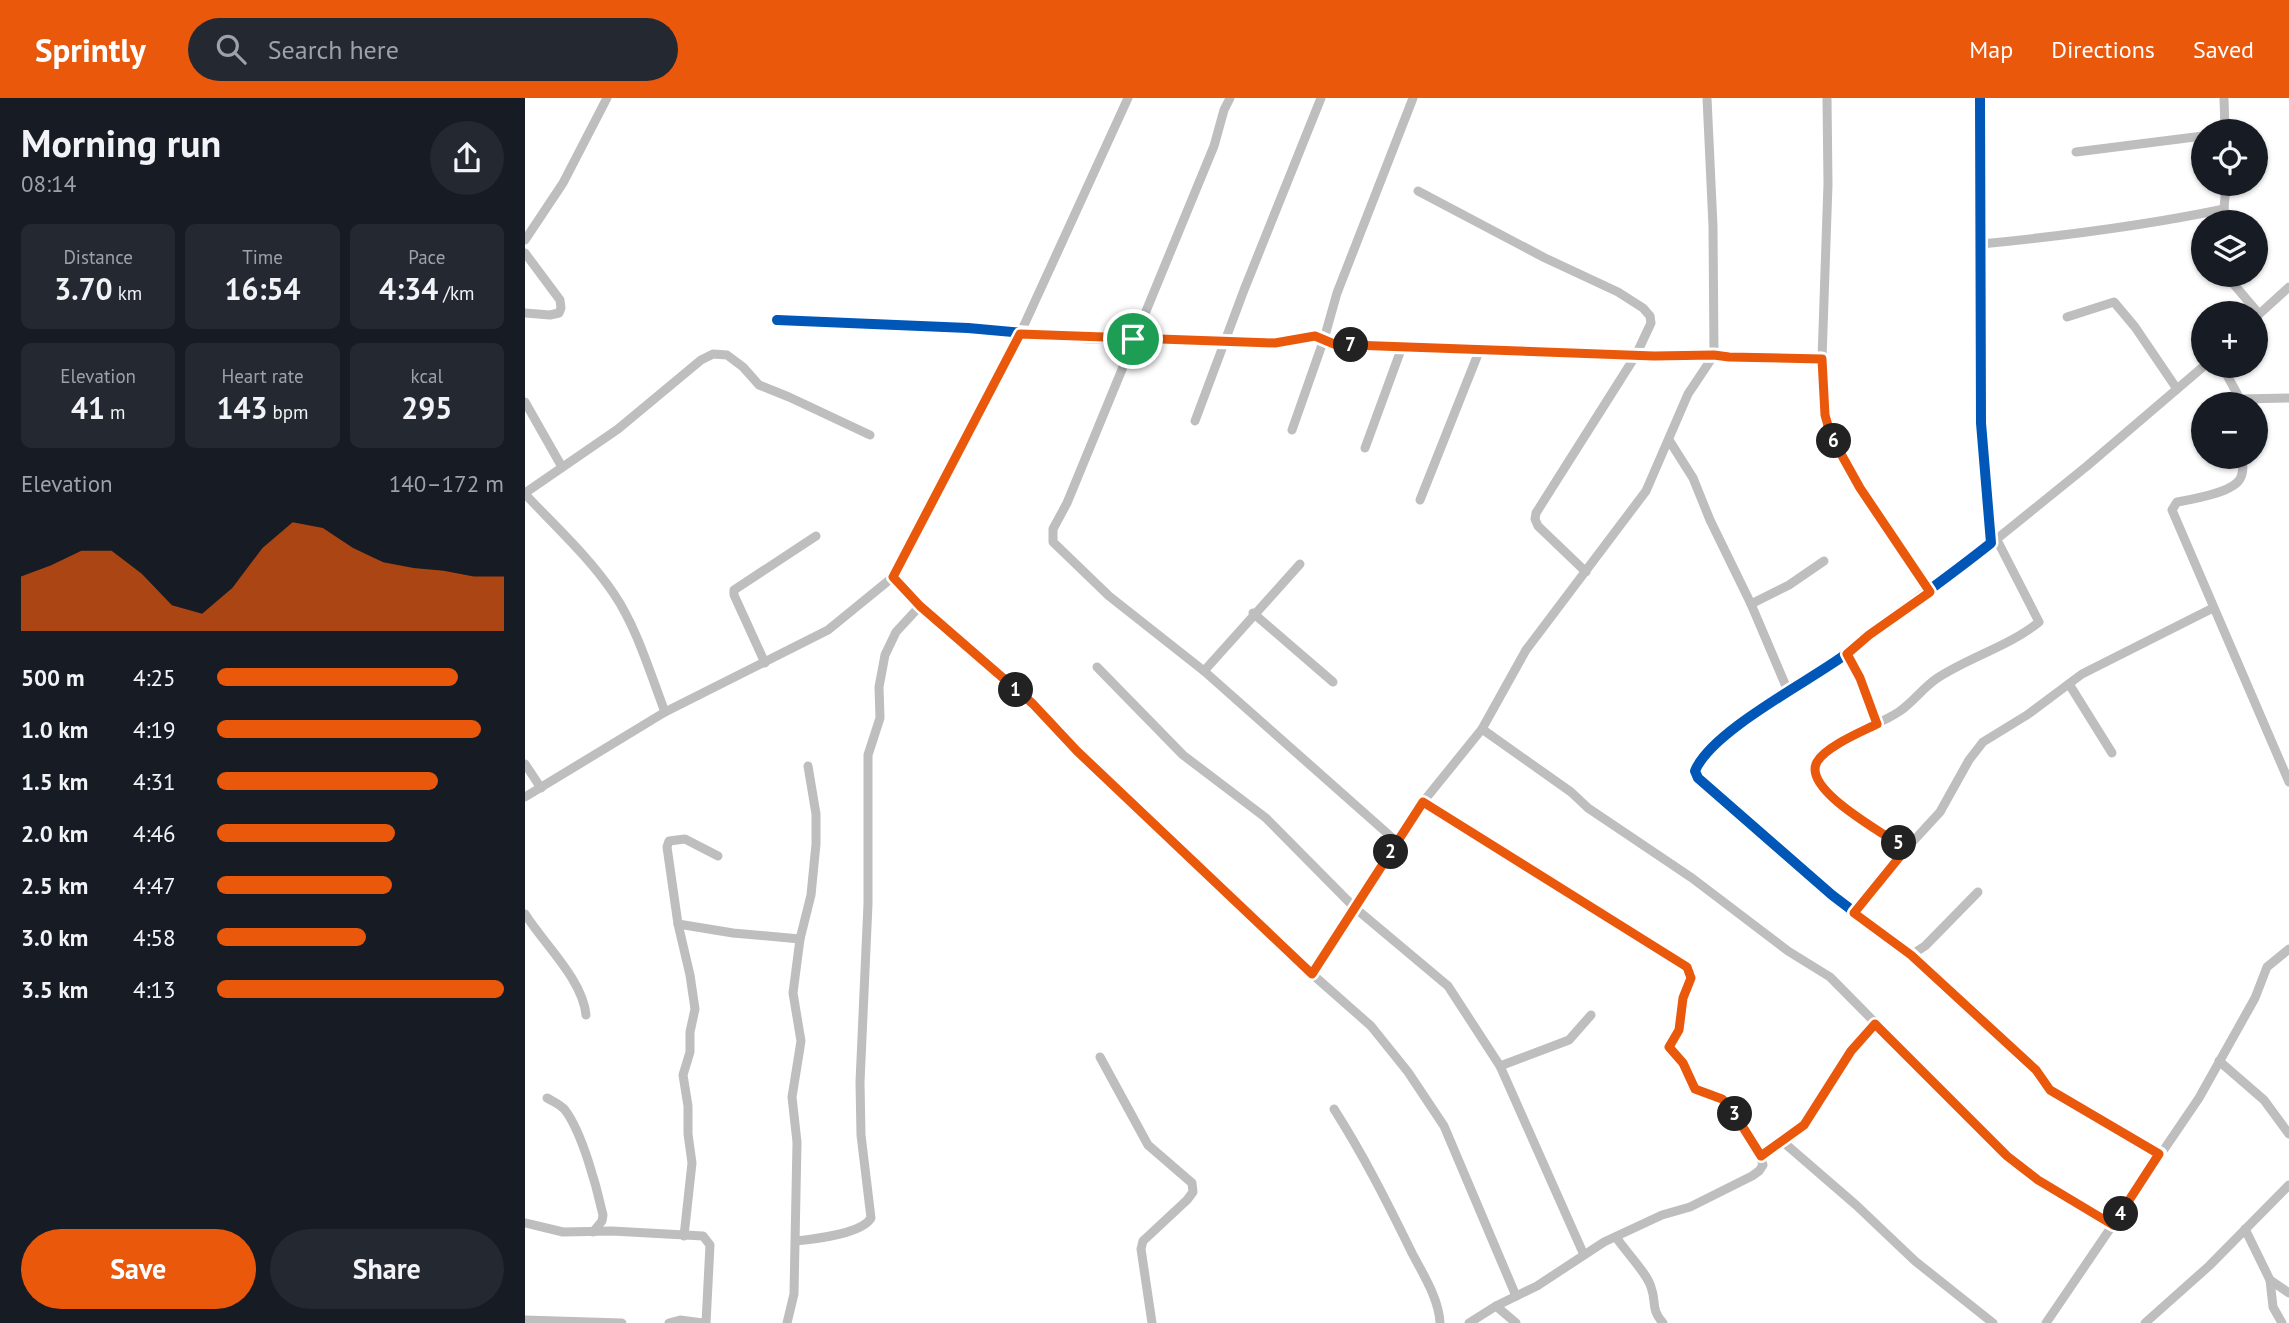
<!DOCTYPE html>
<html lang="en">
<head>
<meta charset="utf-8">
<style>
	body { margin:0; font-family:"PT Sans",sans-serif; background:#242831; color:#f1f3f6; height:100vh; display:flex; flex-direction:column; font-size:26px; white-space:nowrap }
	* { box-sizing:border-box; margin:0 }
	p { font-size:23px; color:#9ea1a6 }
	.icon { flex:none; width:38px; height:38px; fill:none; stroke:currentColor; stroke-width:2; stroke-linecap:round; stroke-linejoin:round }
	.map { position:relative; flex:1; overflow:hidden }
	.details { display:flex; flex-direction:column; background:#171b24; width:525px }
	.details>* { flex:none }
	.tools { position:absolute; left:1666px; top:21px; display:grid; gap:14px }
	.tools a { display:grid; place-items:center; width:77px; height:77px; border-radius:50%; background:#171b24; box-shadow:0 2px 5px #0004; font-size:35px }
	.pin { position:absolute; display:grid; place-items:center; width:60px; height:60px; color:#fff; margin:-30px; border:4px solid #fff; border-radius:50%; box-shadow:0 2px 7px #0007 }
	.km { position:absolute; width:35px; height:35px; margin:-18px; border-radius:50%; background:#222; color:#fff; font-size:19px; line-height:35px; text-align:center }
	.round { display:grid; place-items:center; flex:none; width:74px; height:74px; border-radius:37px; background:#242831 }
	.head { display:flex; align-items:center; justify-content:space-between; height:119px; padding:0 21px }
	h1 { font-size:38px; font-weight:700; line-height:52px }
	.metrics { display:grid; grid-template-columns:repeat(3,1fr); gap:10px; height:119px; padding:7px 21px }
	.metrics div { display:grid; align-content:center; border-radius:10px; background:#242831; text-align:center }
	.metrics b { font-size:30px; font-weight:700 }
	.metrics small { font-size:19px; font-weight:400 }
	.metrics p { font-size:19px }
	.chart { height:196px; padding:14px 21px }
	.chart p { display:flex; justify-content:space-between }
	.chart svg { width:100%; height:126px; margin-top:7px; fill:#ea580c; opacity:.7 }
	.button { display:flex; gap:14px; margin-top:auto; padding:14px 21px }
	.button a { flex:1; height:80px; border-radius:42px; background:#ea580c; color:#fff; font-size:28px; font-weight:700; line-height:80px; text-align:center }
	.button a+a { background:#242831; color:#f1f3f6 }
	ul { padding:0 21px; list-style:none; font-size:23px }
	li { display:grid; grid-template-columns:112px 84px 1fr; align-items:center; height:52px }
	li i { height:18px; border-radius:9px; background:#ea580c }
	header { display:flex; align-items:center; gap:42px; box-sizing:border-box; height:98px; padding:0 35px; background:#ea580c; color:#fff }
	header strong { font-size:33px }
	nav { display:flex; gap:38px; margin-inline-start:auto; font-size:24px }
	.search { width:490px; height:63px; background:#242831; display:flex; align-items:center; gap:18px; box-sizing:border-box; padding:0 24px; border-radius:38px; color:#9ea1a6; font-size:26px }
	main { display:flex; flex:1; min-height:0 }
	.map>svg:first-child { display:block }
	.lines { fill:none; stroke-linecap:round; stroke-linejoin:round }
	.minor { stroke:#bebebe; stroke-width:9 }
	.cycleway-casing { stroke:#fff; stroke-width:15 }
	.cycleway { stroke:#0057b8; stroke-width:10 }
	.route-casing { stroke:#fff; stroke-width:14 }
	.route { stroke:#ea580c; stroke-width:9 }
</style>
</head>
<body>
<header>
<strong>Sprintly</strong>
<div class="search"><svg class="icon" aria-label="search" viewBox="0 0 24 24"><circle cx="10" cy="10" r="6"/><path d="M15 15l6 6"/></svg>Search here</div>
<nav><a>Map</a><a>Directions</a><a>Saved</a></nav>
</header>
<main>
<section class="details">
<div class="head"><div><h1>Morning run</h1><p>08:14</p></div><a class="round"><svg class="icon" aria-label="share" viewBox="0 0 24 24"><path d="M12 15V3M7 8l5-5 5 5M5 13v7h14v-7"/></svg></a></div>
<div class="metrics">
<div><p>Distance</p><b>3.70<small> km</small></b></div>
<div><p>Time</p><b>16:54</b></div>
<div><p>Pace</p><b>4:34<small> /km</small></b></div>
</div>
<div class="metrics">
<div><p>Elevation</p><b>41<small> m</small></b></div>
<div><p>Heart rate</p><b>143<small> bpm</small></b></div>
<div><p>kcal</p><b>295</b></div>
</div>
<div class="chart"><p><span>Elevation</span>140–172 m</p>
<svg viewBox="0 0 160 44" preserveAspectRatio="none"><path d="M0 44V25L10 21L20 16L30 16L40 24L50 35L60 38L70 29L80 15L90 6L100 8L110 15L120 20L130 22L140 23L150 25L160 25V44z"/></svg>
</div>
<ul>
<li><b>500 m</b>4:25<i style="width:84%"></i></li>
<li><b>1.0 km</b>4:19<i style="width:92%"></i></li>
<li><b>1.5 km</b>4:31<i style="width:77%"></i></li>
<li><b>2.0 km</b>4:46<i style="width:62%"></i></li>
<li><b>2.5 km</b>4:47<i style="width:61%"></i></li>
<li><b>3.0 km</b>4:58<i style="width:52%"></i></li>
<li><b>3.5 km</b>4:13<i style="width:100%"></i></li>
</ul>
<div class="button"><a>Save</a><a>Share</a></div>
</section>
<div class="map">
<svg width="1764" height="1225" viewBox="0 0 1764 1225">
	<rect width="100%" height="100%" fill="#fff"/>
	<g class="lines">
		<!-- minor -->
		<g class="minor">
			<path d="M 705,0 L 699,12 L 689,48 L 542,405 L 528,431 L 528,444 L 584,498 L 679,573 L 872,744"/>
			<path d="M 1302,0 L 1303,86 L 1297,261 L 1300,317 L 1306,338 L 1335,390 L 1405,494"/>
			<path d="M 1455,0 L 1456,325 L 1466,445 C 1426,477 1386,505 1346,535 C 1337,542 1330,550 1321,556 C 1285,583 1186,633 1170,673 L 1173,680 L 1307,797 L 1386,857 L 1511,972 L 1525,992 L 1635,1056"/>
			<path d="M 1699,0 L 1700,33"/>
			<path d="M 1551,54 L 1678,38"/>
			<path d="M 893,93 L 1020,160 L 1093,194 L 1118,210 L 1125,218 L 1126,225 L 1111,257 L 1011,415 L 1010,421 L 1013,428 L 1061,474"/>
			<path d="M 1699,111 L 1701,86"/>
			<path d="M 0,142 L 38,85 L 82,0"/>
			<path d="M 1456,146 C 1538,138 1618,128 1699,111 L 1700,124"/>
			<path d="M 0,155 L 35,202 L 36,210 L 34,215 L 25,217 L 0,215"/>
			<path d="M 1701,177 L 1734,216"/>
			<path d="M 1542,219 L 1589,204 L 1610,229 L 1652,291"/>
			<path d="M 1731,219 L 1764,189"/>
			<path d="M 252,222 L 443,230 L 555,240 L 750,245 L 791,238 L 809,246 L 827,247 L 1129,258 L 1189,257 L 1204,259 L 1297,261"/>
			<path d="M 1697,268 L 1715,301 L 1715,306"/>
			<path d="M 1715,301 L 1764,300"/>
			<path d="M 0,304 L 37,369"/>
			<path d="M 670,323 L 719,192 L 796,0"/>
			<path d="M 767,332 L 799,241 L 812,195 L 888,0"/>
			<path d="M 1144,342 L 1168,380 L 1185,422 L 1226,506 L 1263,593"/>
			<path d="M 840,350 L 877,249"/>
			<path d="M 1717,359 C 1718,366 1719,374 1715,381 C 1707,395 1668,401 1652,404 L 1647,412 L 1764,684"/>
			<path d="M 0,395 L 93,331 L 176,262 L 188,256 L 202,257 L 218,269 L 234,287 L 264,299 L 345,337"/>
			<path d="M 0,396 C 30,428 64,459 89,496 C 112,530 125,575 140,614"/>
			<path d="M 895,402 L 955,251"/>
			<path d="M 1468,444 L 1562,368 L 1679,268"/>
			<path d="M 368,479 L 395,508 L 508,606 L 552,653 L 674,769 L 787,876 L 846,928 L 883,974 L 919,1028 L 991,1198"/>
			<path d="M 1226,506 L 1264,487 L 1299,463"/>
			<path d="M 728,515 L 808,584"/>
			<path d="M 1322,556 L 1335,580 L 1351,626"/>
			<path d="M 240,565 L 209,497 L 209,492 L 291,438"/>
			<path d="M 572,569 L 658,657 L 741,720 L 830,810 L 923,888 L 975,968 L 1059,1157"/>
			<path d="M 679,573 L 775,466"/>
			<path d="M 1544,586 L 1587,655"/>
			<path d="M 957,631 L 1046,694 L 1063,710 L 1167,780 L 1263,853 L 1305,879 L 1482,1058 L 1513,1082 L 1588,1127"/>
			<path d="M 0,666 L 16,690"/>
			<path d="M 0,699 L 140,614 L 303,532 L 368,479 L 495,236 L 603,0"/>
			<path d="M 898,704 L 1162,869 L 1166,874 L 1166,880 L 1158,900 L 1154,932 L 1144,949 L 1158,965 L 1170,991 L 1197,1001 L 1204,1007 L 1235,1058 L 1238,1067 L 1234,1073 L 1227,1078 L 1165,1109 L 1137,1117 L 1079,1144 L 1012,1188 L 971,1208 L 944,1225"/>
			<path d="M 1381,751 C 1355,730 1327,719 1304,694 C 1299,689 1293,684 1290,678 C 1281,652 1358,626 1375,613 C 1388,604 1398,590 1411,581 C 1442,560 1485,548 1514,524 L 1472,442"/>
			<path d="M 1329,815 L 1381,751 L 1415,714 L 1444,662 L 1458,644 L 1502,617 L 1557,576 L 1688,510"/>
			<path d="M 0,816 C 19,846 58,882 61,917"/>
			<path d="M 153,826 L 208,835 L 275,841"/>
			<path d="M 1386,857 L 1400,848 L 1453,794"/>
			<path d="M 787,876 L 898,704 L 957,631 L 1001,552 L 1121,393 L 1163,296 L 1189,257 L 1188,128 L 1182,0"/>
			<path d="M 575,959 L 623,1047 L 667,1085 L 668,1094 L 662,1102 L 618,1143 L 616,1151 L 627,1225"/>
			<path d="M 1694,963 L 1739,1002 L 1764,1036"/>
			<path d="M 975,968 L 1044,942 L 1066,917"/>
			<path d="M 22,1000 C 29,1004 35,1006 40,1012 C 57,1034 72,1090 78,1117 L 77,1123 L 68,1134"/>
			<path d="M 809,1011 C 839,1058 863,1106 887,1155 C 898,1176 914,1201 915,1225"/>
			<path d="M 1257,1043 L 1331,1107 L 1390,1163 L 1468,1225"/>
			<path d="M 1235,1058 L 1279,1027 L 1326,953 L 1350,926"/>
			<path d="M 0,1125 L 38,1134 L 87,1133 L 178,1138 L 185,1147 L 181,1225"/>
			<path d="M 1720,1131 L 1745,1182 L 1748,1209 L 1757,1225"/>
			<path d="M 159,1138 L 167,1065 L 163,1036 L 163,1008 L 158,977 L 165,954 L 165,934 L 170,911 L 165,877 L 153,826 L 142,749 L 144,743 L 160,741 L 193,758"/>
			<path d="M 1091,1139 C 1100,1153 1122,1175 1126,1189 C 1132,1205 1125,1210 1138,1225"/>
			<path d="M 271,1143 C 289,1141 337,1136 346,1120 L 336,1037 L 335,984 L 343,806 L 343,657 L 355,620 L 354,589 L 360,557 L 371,534 L 395,508"/>
			<path d="M 1745,1182 L 1764,1195"/>
			<path d="M 971,1208 L 991,1225"/>
			<path d="M 0,1222 L 97,1225"/>
			<path d="M 144,1225 L 155,1222 L 178,1225"/>
			<path d="M 262,1225 L 269,1196 L 272,1044 L 267,999 L 276,943 L 268,895 L 275,841 L 286,797 L 291,746 L 291,716 L 283,668"/>
			<path d="M 1521,1225 L 1674,1000 L 1730,900 L 1742,869 L 1764,851"/>
			<path d="M 1620,1225 L 1684,1168 L 1764,1087"/>
		</g>
		<!-- cycleway casing -->
		<g class="cycleway-casing">
			<g id="cycleway">
				<path d="M 1455,0 L 1456,325 L 1466,445 C 1426,477 1386,505 1346,535 C 1337,542 1330,550 1321,556 C 1285,583 1186,633 1170,673 L 1173,680 L 1307,797 L 1386,857 L 1511,972 L 1525,992 L 1635,1056"/>
				<path d="M 252,222 L 443,230 L 555,240 L 750,245 L 791,238 L 809,246 L 827,247 L 1129,258 L 1189,257 L 1204,259 L 1297,261"/>
			</g>
		</g>
		<!-- cycleway -->
		<use href="#cycleway" class="cycleway"/>
	</g>
	<g class="lines">
		<!-- route casing -->
		<g class="route-casing">
			<path id="route" d="M 495,236 L 750,245 L 790,238 L 809,246 L 827,247 L 1129,258 L 1189,257 L 1204,259 L 1297,261 L 1300,317 L 1306,338 L 1335,390 L 1405,494 L 1344,537 L 1322,556 L 1335,580 L 1352,626 C 1336,634 1300,649 1292,664 C 1276,692 1363,737 1381,751 L 1329,815 L 1386,857 L 1511,972 L 1525,992 L 1634,1056 L 1588,1127 L 1513,1082 L 1482,1058 L 1350,926 L 1326,953 L 1279,1027 L 1236,1058 L 1204,1007 L 1197,1001 L 1170,991 L 1158,965 L 1144,949 L 1154,932 L 1158,900 L 1166,880 L 1162,869 L 898,704 L 787,876 L 552,653 L 508,606 L 395,508 L 368,479 Z"/>
		</g>
		<!-- route -->
		<use href="#route" class="route"/>
	</g>
</svg>
<div class="tools">
<a><svg class="icon" aria-label="locate" viewBox="0 0 24 24"><circle cx="12" cy="12" r="6"/><path d="M12 2v4M12 18v4M2 12h4M18 12h4"/></svg></a>
<a><svg class="icon" aria-label="layers" viewBox="0 0 24 24"><path d="M12 4l9 5-9 5-9-5zM3 14l9 5 9-5"/></svg></a>
<a>+</a>
<a>−</a>
</div>
<div class="pin" style="left:608px;top:241px;background:#1e9e55"><svg class="icon" aria-label="arrive" viewBox="0 0 24 24"><path d="M6 21V4h12l-3 4 3 4H6"/></svg></div>
<b class="km" style="left:491px;top:592px">1</b>
<b class="km" style="left:866px;top:754px">2</b>
<b class="km" style="left:1210px;top:1016px">3</b>
<b class="km" style="left:1596px;top:1116px">4</b>
<b class="km" style="left:1374px;top:745px">5</b>
<b class="km" style="left:1309px;top:343px">6</b>
<b class="km" style="left:826px;top:247px">7</b>
</div>
</main>
</body>
</html>
